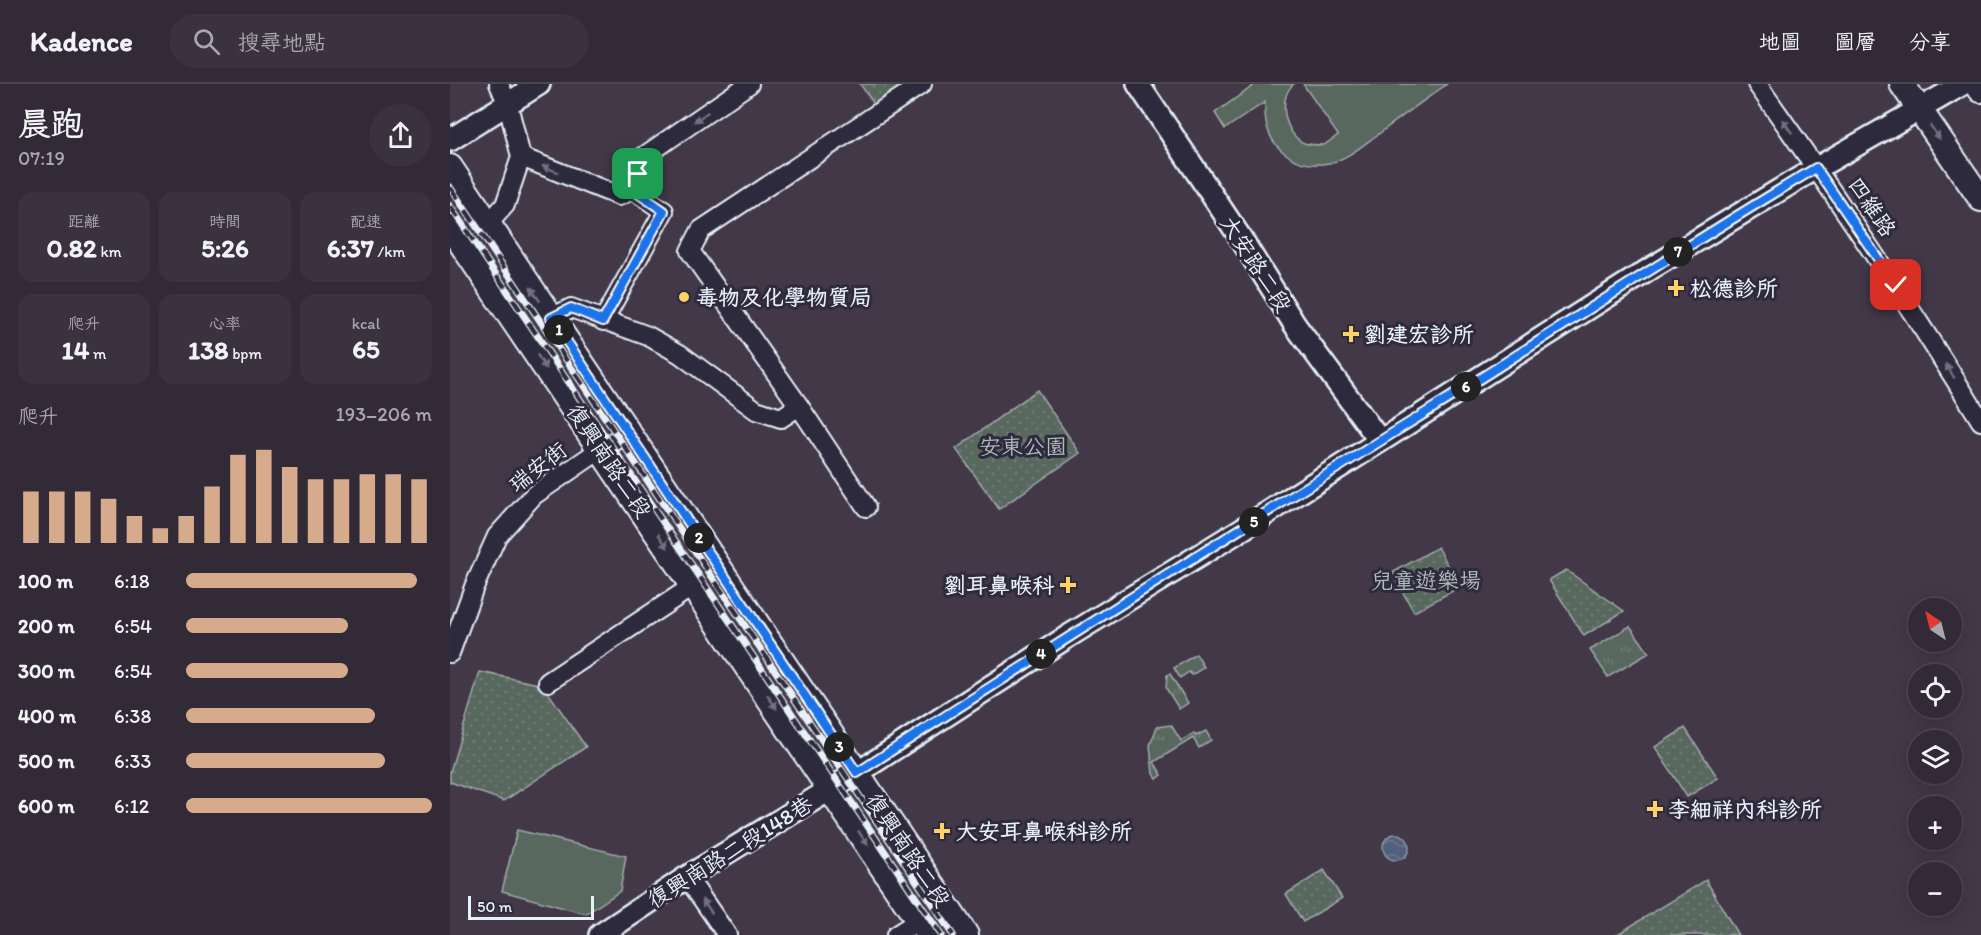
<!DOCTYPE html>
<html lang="zh-TW">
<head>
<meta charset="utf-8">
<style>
	body { margin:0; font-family:Itim,"LXGW WenKai TC",sans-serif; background:#3a323e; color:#f1f3f6; height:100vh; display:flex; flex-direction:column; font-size:22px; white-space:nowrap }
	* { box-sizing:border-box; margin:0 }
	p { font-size:20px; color:#a8a7ad }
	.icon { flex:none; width:33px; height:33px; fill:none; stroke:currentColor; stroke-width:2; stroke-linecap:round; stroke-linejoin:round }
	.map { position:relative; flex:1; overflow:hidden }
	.panel { display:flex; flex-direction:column; background:#322a36; width:450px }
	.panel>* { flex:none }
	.needle { width:39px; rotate:325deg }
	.buttons { position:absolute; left:1458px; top:514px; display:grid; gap:12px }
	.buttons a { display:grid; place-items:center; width:54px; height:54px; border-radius:50%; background:#322a36; box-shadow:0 3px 15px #0003,0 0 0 2px #4d4651; font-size:30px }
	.scale { position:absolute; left:18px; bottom:15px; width:126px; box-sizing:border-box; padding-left:6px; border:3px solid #e8f1f8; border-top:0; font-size:16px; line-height:21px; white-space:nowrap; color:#e8f1f8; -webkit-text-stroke:4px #2f2a3d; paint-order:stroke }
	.pin { position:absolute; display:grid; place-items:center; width:51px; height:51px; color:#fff; margin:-26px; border-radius:12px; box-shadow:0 3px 9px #0006 }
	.km { position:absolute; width:30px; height:30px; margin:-15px; border-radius:50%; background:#222; color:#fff; font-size:16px; line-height:30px; text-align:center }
	.round { display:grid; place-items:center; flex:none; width:63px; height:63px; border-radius:32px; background:#3a323e }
	.overview { display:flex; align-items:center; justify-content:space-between; height:102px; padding:0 18px }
	h1 { font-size:33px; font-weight:700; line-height:45px }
	.figures { display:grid; grid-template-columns:repeat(3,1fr); gap:9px; height:102px; padding:6px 18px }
	.figures div { display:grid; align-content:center; border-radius:15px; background:#3a323e; text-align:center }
	.figures b { font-size:26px; font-weight:700 }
	.figures small { font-size:16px; font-weight:400 }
	.figures p { font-size:16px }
	.chart { height:168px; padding:12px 18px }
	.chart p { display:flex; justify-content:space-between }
	.chart svg { width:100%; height:108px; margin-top:6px; stroke:#d6ab8b; stroke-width:6 }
	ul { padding:0 18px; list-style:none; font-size:20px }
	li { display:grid; grid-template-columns:96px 72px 1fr; align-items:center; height:45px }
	li i { height:15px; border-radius:8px; background:#d6ab8b }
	header { display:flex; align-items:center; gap:36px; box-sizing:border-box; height:84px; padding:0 30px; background:#322a36; border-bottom:2px solid #4d4651 }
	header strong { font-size:28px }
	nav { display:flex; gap:33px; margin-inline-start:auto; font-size:21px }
	.search { width:420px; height:54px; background:#3a323e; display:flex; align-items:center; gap:15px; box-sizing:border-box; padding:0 21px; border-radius:33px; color:#a8a7ad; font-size:22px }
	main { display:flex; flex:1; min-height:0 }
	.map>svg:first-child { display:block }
	.grass { fill:url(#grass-tufts); stroke:#a0acab; stroke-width:1.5 }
	.park { fill:url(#park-dots); stroke:#a0acab; stroke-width:1.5 }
	.pitch { fill:#59675e; stroke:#a0acab; stroke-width:1.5 }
	.water { fill:url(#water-waves); stroke:#8d9aad; stroke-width:1.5 }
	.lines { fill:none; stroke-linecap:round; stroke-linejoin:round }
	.minor-casing { stroke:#e8f1f8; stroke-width:22 }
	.tertiary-casing { stroke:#e8f1f8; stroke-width:26 }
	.secondary-casing { stroke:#e8f1f8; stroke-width:28 }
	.minor { stroke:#2f2a3d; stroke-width:18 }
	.tertiary { stroke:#2f2a3d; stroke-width:21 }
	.secondary { stroke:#2f2a3d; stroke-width:24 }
	.rail-casing { stroke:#e8f1f8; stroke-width:7 }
	.rail { stroke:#2f2a3d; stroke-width:4.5; stroke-dasharray:14; stroke-linecap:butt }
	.oneway { fill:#70707e }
	.route-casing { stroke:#fff; stroke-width:12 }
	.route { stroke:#1a73e8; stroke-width:8 }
	.poi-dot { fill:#ffd166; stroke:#2f2a3d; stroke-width:2 }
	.labels { text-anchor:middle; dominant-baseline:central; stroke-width:6; stroke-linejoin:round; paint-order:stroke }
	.street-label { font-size:22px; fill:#e8f1f8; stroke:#2f2a3d }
	.poi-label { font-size:22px; font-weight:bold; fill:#e8f1f8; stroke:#2f2a3d; text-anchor:start }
	.park-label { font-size:22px; fill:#afbaba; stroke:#2f2a3d }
</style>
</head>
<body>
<header>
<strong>Kadence</strong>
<div class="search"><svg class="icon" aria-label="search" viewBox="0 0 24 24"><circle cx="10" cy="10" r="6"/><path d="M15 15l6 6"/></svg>搜尋地點</div>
<nav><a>地圖</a><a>圖層</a><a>分享</a></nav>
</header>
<main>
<section class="panel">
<div class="overview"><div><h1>晨跑</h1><p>07:19</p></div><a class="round"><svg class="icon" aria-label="share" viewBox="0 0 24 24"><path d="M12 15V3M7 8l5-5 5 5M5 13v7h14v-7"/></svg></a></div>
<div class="figures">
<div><p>距離</p><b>0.82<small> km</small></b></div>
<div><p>時間</p><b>5:26</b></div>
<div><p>配速</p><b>6:37<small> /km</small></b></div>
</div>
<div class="figures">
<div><p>爬升</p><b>14<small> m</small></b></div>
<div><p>心率</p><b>138<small> bpm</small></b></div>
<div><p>kcal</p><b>65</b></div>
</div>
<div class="chart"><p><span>爬升</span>193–206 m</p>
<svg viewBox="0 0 160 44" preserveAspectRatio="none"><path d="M5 44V23M15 44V23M25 44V23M35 44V26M45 44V33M55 44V38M65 44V33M75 44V21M85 44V8M95 44V6M105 44V13M115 44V18M125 44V18M135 44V16M145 44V16M155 44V18"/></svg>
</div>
<ul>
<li><b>100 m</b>6:18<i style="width:94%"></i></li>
<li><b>200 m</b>6:54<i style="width:66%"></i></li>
<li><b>300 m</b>6:54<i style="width:66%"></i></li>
<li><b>400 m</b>6:38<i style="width:77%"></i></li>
<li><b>500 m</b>6:33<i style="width:81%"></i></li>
<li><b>600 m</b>6:12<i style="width:100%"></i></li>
</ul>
</section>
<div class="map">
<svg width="1531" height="851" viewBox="0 0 1531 851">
	<defs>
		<pattern id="grass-tufts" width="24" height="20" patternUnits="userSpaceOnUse" patternTransform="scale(1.5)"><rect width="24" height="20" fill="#59675e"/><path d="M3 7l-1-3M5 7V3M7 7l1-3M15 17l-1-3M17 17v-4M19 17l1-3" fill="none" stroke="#717d76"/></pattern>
		<pattern id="park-dots" width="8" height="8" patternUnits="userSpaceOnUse" patternTransform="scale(1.5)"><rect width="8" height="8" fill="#59675e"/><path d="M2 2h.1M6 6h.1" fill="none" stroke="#717d76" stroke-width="1.8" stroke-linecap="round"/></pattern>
		<pattern id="water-waves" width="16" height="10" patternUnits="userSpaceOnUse" patternTransform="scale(1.5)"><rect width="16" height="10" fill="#51607b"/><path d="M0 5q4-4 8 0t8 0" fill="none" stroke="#6a778e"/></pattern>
	</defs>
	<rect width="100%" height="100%" fill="#423848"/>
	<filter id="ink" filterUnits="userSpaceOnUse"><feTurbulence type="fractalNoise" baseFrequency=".0167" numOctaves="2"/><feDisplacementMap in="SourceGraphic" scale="12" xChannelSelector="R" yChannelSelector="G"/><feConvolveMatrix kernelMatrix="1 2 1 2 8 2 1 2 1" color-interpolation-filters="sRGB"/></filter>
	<g filter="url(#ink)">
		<!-- grass -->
		<g class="grass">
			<path d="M 1180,542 L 1199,569 L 1158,593 L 1140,566 Z"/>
			<path d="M 746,570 L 754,583 L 742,591 L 739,588 L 730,594 L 724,584 Z"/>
			<path d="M 720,590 L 738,619 L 729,625 L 716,604 L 717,591 Z"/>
			<path d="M 721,641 L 731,657 L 744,649 L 746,652 L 756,647 L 761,656 L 749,664 L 743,654 L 704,678 L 712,691 L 707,695 L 703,690 L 700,661 L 707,643 Z"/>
		</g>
		<!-- park -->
		<g class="park">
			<path d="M 410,0 L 460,0 L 426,23 Z"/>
			<path d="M 587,306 L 630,369 L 549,425 L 506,365 Z"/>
			<path d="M 988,463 L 1010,503 L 964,528 L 942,489 Z"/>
			<path d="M 1116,486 L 1174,527 L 1134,552 L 1099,496 Z"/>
			<path d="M 30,588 L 93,601 L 136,663 L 54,717 L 0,698 L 0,688 Z"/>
			<path d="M 1235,644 L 1268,694 L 1237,713 L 1205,663 Z"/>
			<path d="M 874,786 L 892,814 L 853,838 L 836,810 Z"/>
			<path d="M 1256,796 L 1288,851 L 1166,851 Z"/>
		</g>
		<!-- pitch -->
		<g class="pitch">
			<path d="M 806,0 L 844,0 C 827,13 834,50 854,59 C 860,61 868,61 874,61 L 888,51 L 853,0 L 997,0 C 975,16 952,32 930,49 C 914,60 898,75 879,79 C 862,82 849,80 836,70 C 818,58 814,37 815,18 L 775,45 L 765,29 Z"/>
			<path d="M 67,746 L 176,772 L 170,807 L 136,830 L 52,807 Z"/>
		</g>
		<!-- water -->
		<circle class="water" cx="946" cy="763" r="13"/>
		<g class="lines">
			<!-- minor casing -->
			<g class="minor-casing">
				<g id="minor">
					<path d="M 1307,0 C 1385,110 1460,222 1531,337"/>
					<path d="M 71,73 L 169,112 L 183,106 L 188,90 L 190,75 L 299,0"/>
					<path d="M 38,140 L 55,121 L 71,73 L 58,21 L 49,0"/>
					<path d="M 101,234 L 121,224 L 198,252 L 230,270 L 306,326 L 331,334 L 349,322"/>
					<path d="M 153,237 L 214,127 L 183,106"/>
					<path d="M 416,423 L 349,322 L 240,167 L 251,146 L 472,0"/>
					<path d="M 0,569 L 24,503 L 47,452 L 84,411 L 151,365 L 179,349"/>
					<path d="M 98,598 L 243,502"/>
					<path d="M 237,793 L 277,851"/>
					<path d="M 446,851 L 468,837"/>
				</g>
			</g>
			<!-- tertiary casing -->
			<g class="tertiary-casing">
				<g id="tertiary">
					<path d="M 688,0 L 790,153 L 845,241 L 930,357"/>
					<path d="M 0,56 L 89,0"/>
					<path d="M 150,851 L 237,793 L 407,689 L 617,553 L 789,447 L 1200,185 L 1346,96 L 1513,0"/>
				</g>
			</g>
			<!-- secondary casing -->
			<g class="secondary-casing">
				<g id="secondary">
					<path d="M 1452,0 L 1531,115"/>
					<path d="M 1527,0 L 1531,6"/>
					<path d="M 0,83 L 516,851"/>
					<path d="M 0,143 L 478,851"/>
				</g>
			</g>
			<!-- minor -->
			<use href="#minor" class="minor"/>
			<!-- tertiary -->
			<use href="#tertiary" class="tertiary"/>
			<!-- secondary -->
			<use href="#secondary" class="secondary"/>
			<!-- rail casing -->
			<g class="rail-casing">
				<g id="rail">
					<path d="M 0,103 L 503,851"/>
					<path d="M 0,122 L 491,851"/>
				</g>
			</g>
			<!-- rail -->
			<use href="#rail" class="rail"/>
		</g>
		<!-- one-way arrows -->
		<defs><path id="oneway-solid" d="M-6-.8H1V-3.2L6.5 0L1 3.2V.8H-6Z" transform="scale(1.5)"/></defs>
		<g class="oneway">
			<use href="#oneway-solid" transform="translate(251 33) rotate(145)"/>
			<use href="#oneway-solid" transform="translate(1337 42) rotate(-125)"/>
			<use href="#oneway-solid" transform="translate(1485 48) rotate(55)"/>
			<use href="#oneway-solid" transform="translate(100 85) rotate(-158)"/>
			<use href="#oneway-solid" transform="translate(85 210) rotate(-124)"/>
			<use href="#oneway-solid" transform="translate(92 278) rotate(56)"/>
			<use href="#oneway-solid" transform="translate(1500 287) rotate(-122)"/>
			<use href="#oneway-solid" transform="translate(213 457) rotate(56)"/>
			<use href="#oneway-solid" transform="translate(322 618) rotate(56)"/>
			<use href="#oneway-solid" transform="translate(413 754) rotate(56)"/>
			<use href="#oneway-solid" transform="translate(257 822) rotate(-125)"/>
		</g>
	</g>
	<g class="lines" filter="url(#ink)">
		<!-- route casing -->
		<g class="route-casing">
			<path id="route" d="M 188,90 L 183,106 L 214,127 L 153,237 L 121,224 L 101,234 L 407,689 C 587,572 769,458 951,344 C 1090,258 1226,167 1366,84 L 1446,201"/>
		</g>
		<!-- route -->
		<use href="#route" class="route"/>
	</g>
	<!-- markers -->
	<g class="poi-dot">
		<path d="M1223 195h6v6h6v6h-6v6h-6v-6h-6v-6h6z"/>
		<circle cx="234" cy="213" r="6"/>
		<path d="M898 241h6v6h6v6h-6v6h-6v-6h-6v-6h6z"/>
		<path d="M615 492h6v6h6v6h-6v6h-6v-6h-6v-6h6z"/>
		<path d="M1202 716h6v6h6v6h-6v6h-6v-6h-6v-6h6z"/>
		<path d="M489 738h6v6h6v6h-6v6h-6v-6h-6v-6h6z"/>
	</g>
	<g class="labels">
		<!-- street labels -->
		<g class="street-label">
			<text transform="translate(1422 123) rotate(56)">四維路</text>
			<text transform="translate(806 180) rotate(57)">大安路二段</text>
			<text transform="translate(159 377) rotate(56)">復興南路二段</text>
			<text transform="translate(88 383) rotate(-38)">瑞安街</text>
			<text transform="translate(458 766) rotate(56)">復興南路二段</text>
			<text transform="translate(280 768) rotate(-32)">復興南路二段148巷</text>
		</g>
		<!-- poi labels -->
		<g class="poi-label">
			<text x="1240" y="204">松德診所</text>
			<text x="246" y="213">毒物及化學物質局</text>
			<text x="914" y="250">劉建宏診所</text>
			<text x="604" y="501" text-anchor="end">劉耳鼻喉科</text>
			<text x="1218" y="725">李細祥內科診所</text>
			<text x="506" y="747">大安耳鼻喉科診所</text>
		</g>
		<!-- park labels -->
		<g class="park-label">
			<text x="573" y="362">安東公園</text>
			<text x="976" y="496">兒童遊樂場</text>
		</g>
	</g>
</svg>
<div class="buttons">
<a><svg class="needle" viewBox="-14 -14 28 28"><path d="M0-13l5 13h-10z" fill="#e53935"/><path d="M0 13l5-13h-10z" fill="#a8a7ad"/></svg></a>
<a><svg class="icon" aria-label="locate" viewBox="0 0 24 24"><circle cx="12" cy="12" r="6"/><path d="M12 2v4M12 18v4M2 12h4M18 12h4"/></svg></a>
<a><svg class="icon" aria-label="layers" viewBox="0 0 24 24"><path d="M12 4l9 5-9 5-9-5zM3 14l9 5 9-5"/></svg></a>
<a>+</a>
<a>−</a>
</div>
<div class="scale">50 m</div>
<div class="pin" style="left:188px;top:90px;background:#1e9e55"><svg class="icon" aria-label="arrive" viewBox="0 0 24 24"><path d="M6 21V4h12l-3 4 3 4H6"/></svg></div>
<div class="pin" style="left:1446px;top:201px;background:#d93025"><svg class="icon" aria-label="check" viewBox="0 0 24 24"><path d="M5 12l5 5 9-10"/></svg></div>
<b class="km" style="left:109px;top:246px">1</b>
<b class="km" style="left:249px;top:454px">2</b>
<b class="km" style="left:389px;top:663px">3</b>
<b class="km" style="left:591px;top:570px">4</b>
<b class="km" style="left:804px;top:438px">5</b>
<b class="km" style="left:1016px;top:303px">6</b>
<b class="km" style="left:1228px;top:168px">7</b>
</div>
</main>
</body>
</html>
